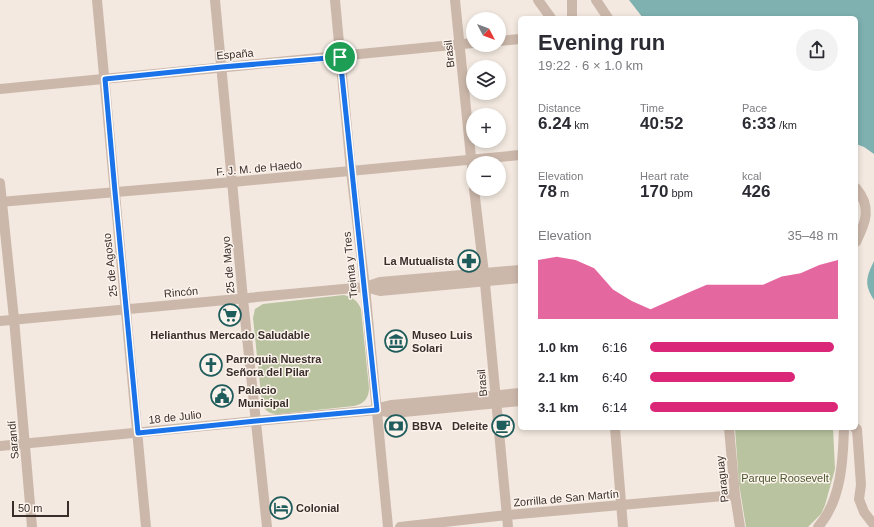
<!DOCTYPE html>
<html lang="en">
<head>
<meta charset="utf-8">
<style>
	body { margin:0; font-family:Arial,sans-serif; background:#f2f2f3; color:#2b2b33; height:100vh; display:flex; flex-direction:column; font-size:15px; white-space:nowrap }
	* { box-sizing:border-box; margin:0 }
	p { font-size:13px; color:#7c7c81 }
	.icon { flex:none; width:22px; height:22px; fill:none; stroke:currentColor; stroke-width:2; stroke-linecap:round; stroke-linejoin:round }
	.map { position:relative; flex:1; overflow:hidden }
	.details { position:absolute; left:518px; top:16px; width:340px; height:414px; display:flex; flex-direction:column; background:#fff; border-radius:6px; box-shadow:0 2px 6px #0003 }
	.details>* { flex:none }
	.needle { width:26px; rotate:131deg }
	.fabs { position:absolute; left:466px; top:12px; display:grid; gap:8px }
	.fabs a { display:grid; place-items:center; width:40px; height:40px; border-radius:50%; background:#fff; box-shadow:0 2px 6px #0003; font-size:20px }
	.scale { position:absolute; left:12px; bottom:10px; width:57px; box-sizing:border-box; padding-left:4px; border:2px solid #3a2e2a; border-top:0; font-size:11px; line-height:14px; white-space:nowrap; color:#3a2e2a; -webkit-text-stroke:3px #fbf3ec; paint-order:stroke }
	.pin { position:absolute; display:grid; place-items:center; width:34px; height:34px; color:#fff; margin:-17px; border:2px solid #fff; border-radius:50%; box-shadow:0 1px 4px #0007 }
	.round { display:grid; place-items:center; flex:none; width:42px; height:42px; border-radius:21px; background:#f2f2f3 }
	.summary { display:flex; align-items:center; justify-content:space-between; height:68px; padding:0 20px }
	h1 { font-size:22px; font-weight:600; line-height:30px }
	.metrics { display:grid; grid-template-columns:repeat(3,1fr); gap:6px; height:68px; padding:4px 20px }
	.metrics div { display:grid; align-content:center }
	.metrics b { font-size:17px; font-weight:600 }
	.metrics small { font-size:11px; font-weight:400 }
	.metrics p { font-size:11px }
	.chart { height:112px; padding:8px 20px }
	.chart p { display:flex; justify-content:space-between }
	.chart svg { width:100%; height:72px; margin-top:4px; fill:#db2777; opacity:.7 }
	ul { padding:0 20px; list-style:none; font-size:13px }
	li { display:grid; grid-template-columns:64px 48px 1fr; align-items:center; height:30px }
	li i { height:10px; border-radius:5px; background:#db2777 }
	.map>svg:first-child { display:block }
	.green { fill:#b9c39f }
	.water { fill:#7eb1b0 }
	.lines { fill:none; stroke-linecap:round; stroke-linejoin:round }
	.minor { stroke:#ccb8ab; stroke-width:10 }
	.route-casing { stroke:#fff; stroke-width:8 }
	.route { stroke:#1a73e8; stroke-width:5 }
	.labels { text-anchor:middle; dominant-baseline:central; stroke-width:3; stroke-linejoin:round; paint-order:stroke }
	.street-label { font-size:11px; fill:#3a2e2a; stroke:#fbf3ec }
	.poi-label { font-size:11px; font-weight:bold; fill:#3a2e2a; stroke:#fbf3ec; text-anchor:start }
	.park-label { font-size:11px; fill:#4b582d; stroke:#fbf3ec }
</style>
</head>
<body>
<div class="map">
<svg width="874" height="527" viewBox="0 0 874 527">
	<rect width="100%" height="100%" fill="#f3e9e0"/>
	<!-- green -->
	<g class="green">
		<path d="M 344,295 C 352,297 358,301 361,309 L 369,388 C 369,398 364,404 354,406 L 279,414 C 270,414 266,412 262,404 L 253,318 L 255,309 L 263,304 Z"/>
		<path d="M 735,428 L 833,428 L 835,469 L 825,505 L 821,514 L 808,527 L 746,527 L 739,484 Z"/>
	</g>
	<!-- water -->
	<g class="water">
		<path d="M 629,0 L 874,0 L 874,154 L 864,147 L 856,144 L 856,18 L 643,18 Z"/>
		<path d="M 874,261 L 874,300 C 864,285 866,277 874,261 Z"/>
	</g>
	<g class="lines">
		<!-- minor -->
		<g class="minor">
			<path d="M 97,0 L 146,527"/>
			<path d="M 215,0 L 243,299 L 267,527"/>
			<path d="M 335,0 L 351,171 L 365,287 L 388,527"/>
			<path d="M 455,0 L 473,177"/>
			<path d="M 538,0 L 551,18"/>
			<path d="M 596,0 L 608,18"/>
			<path d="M 572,18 L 572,0"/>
			<path d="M 499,41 L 520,39"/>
			<path d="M 0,89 L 473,43"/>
			<path d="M 0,183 L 14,319 L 32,527"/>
			<path d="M 856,188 C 872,207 866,222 856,242"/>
			<path d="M 474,189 L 484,273 L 508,527"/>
			<path d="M 0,202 L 233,182 L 520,155"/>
			<path d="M 365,287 L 380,291 L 520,278"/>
			<path d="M 0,321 L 365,287 L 380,282 L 520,270"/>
			<path d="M 377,410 L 383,407 L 392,405 L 520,393"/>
			<path d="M 615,428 L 623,527"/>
			<path d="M 729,428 L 735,495 L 740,527"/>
			<path d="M 855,428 L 857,429 L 861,485 L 859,499 L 864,512 L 874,525"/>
			<path d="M 0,446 L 256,421 L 377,410 L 393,413 L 520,401"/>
			<path d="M 400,527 L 507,515 L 735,495"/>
			<path d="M 818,527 C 841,501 843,462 844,428"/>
		</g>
	</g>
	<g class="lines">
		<!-- route casing -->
		<g class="route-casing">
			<path id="route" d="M 340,57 L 377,410 L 256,421 L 138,433 L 115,192 L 105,79 L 222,67 Z"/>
		</g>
		<!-- route -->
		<use href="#route" class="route"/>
	</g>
	<!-- icons -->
	<defs>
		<g id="pharmacy-ring" transform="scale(1.15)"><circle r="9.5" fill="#fbf3ec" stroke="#1f5c5c" stroke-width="1.5"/><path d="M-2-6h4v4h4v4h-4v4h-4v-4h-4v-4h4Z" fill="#1f5c5c"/></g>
		<g id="supermarket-ring" transform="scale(1.15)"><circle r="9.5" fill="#fbf3ec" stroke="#1f5c5c" stroke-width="1.5"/><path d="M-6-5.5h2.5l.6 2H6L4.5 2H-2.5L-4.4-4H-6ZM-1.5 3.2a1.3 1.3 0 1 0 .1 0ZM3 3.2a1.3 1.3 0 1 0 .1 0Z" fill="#1f5c5c"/></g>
		<g id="museum-ring" transform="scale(1.15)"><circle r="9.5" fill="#fbf3ec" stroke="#1f5c5c" stroke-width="1.5"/><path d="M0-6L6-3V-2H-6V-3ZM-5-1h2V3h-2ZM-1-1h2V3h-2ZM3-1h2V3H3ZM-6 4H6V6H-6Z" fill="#1f5c5c"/></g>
		<g id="church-ring" transform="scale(1.15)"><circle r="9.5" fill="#fbf3ec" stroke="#1f5c5c" stroke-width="1.5"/><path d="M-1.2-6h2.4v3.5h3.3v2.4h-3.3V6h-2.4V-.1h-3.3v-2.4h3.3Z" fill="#1f5c5c"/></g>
		<g id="civic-ring" transform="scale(1.15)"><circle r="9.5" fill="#fbf3ec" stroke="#1f5c5c" stroke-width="1.5"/><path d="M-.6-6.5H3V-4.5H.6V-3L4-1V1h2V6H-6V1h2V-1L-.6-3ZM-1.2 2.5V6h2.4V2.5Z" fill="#1f5c5c"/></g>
		<g id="bank-ring" transform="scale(1.15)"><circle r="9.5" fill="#fbf3ec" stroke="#1f5c5c" stroke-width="1.5"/><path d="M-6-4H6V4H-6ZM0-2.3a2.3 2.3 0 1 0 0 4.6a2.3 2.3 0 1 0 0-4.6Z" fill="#1f5c5c"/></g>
		<g id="cafe-ring" transform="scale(1.15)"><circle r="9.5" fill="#fbf3ec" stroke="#1f5c5c" stroke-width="1.5"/><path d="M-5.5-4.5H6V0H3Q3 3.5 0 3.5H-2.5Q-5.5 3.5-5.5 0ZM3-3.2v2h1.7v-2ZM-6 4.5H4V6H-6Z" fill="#1f5c5c"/></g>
		<g id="hotel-ring" transform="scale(1.15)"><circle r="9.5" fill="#fbf3ec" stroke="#1f5c5c" stroke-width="1.5"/><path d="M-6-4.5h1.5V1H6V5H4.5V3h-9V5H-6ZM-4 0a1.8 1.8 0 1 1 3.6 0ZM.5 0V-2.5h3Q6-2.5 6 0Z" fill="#1f5c5c"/></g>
	</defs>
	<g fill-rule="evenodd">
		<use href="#pharmacy-ring" x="469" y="261"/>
		<use href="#supermarket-ring" x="230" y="315"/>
		<use href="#museum-ring" x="396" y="341"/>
		<use href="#church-ring" x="211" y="365"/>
		<use href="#civic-ring" x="222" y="396"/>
		<use href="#bank-ring" x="396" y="426"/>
		<use href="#cafe-ring" x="503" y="426"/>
		<use href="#hotel-ring" x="281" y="508"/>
	</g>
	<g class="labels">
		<!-- street labels -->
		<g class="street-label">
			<text transform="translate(235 54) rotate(-5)">España</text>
			<text transform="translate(449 54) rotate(-96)">Brasil</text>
			<text transform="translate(259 168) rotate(-5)">F. J. M. de Haedo</text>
			<text transform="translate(110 265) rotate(-96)">25 de Agosto</text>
			<text transform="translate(228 265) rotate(-95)">25 de Mayo</text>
			<text transform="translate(350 265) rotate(-96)">Treinta y Tres</text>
			<text transform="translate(181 292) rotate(-5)">Rincón</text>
			<text transform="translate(482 383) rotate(-95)">Brasil</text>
			<text transform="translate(175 417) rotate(-6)">18 de Julio</text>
			<text transform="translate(13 440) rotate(-95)">Sarandí</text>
			<text transform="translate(722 479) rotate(-96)">Paraguay</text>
			<text transform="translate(566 498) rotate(-5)">Zorrilla de San Martín</text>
		</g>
		<!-- poi labels -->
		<g class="poi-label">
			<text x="454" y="261" text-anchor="end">La Mutualista</text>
			<text x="230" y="335" text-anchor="middle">Helianthus Mercado Saludable</text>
			<text x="412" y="335">Museo Luis<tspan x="412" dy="13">Solari</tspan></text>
			<text x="226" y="359">Parroquia Nuestra<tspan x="226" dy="13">Señora del Pilar</tspan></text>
			<text x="238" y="390">Palacio<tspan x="238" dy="13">Municipal</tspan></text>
			<text x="412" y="426">BBVA</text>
			<text x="488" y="426" text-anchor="end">Deleite</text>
			<text x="296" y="508">Colonial</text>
		</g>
		<!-- park labels -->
		<g class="park-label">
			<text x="785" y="478">Parque Roosevelt</text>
		</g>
	</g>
</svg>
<div class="fabs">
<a><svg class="needle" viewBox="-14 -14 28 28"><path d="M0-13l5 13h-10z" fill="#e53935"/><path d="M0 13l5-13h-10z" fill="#7c7c81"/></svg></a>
<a><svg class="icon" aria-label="layers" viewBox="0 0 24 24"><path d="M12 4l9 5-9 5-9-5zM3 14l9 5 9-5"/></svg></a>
<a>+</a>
<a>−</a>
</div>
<div class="scale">50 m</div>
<div class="pin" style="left:340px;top:57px;background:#1e9e55"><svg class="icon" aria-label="arrive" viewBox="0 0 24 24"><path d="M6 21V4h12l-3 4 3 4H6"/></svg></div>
<section class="details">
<div class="summary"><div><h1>Evening run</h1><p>19:22 · 6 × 1.0 km</p></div><a class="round"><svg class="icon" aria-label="share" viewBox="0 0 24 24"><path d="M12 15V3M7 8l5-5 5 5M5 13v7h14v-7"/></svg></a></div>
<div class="metrics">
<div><p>Distance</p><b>6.24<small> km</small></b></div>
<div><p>Time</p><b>40:52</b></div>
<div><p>Pace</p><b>6:33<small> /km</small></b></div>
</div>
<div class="metrics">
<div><p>Elevation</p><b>78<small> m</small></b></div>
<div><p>Heart rate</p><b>170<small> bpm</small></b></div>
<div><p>kcal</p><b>426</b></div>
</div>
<div class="chart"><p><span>Elevation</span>35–48 m</p>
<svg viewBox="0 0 160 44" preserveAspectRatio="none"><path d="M0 44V8L10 6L20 8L30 13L40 26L50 33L60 38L70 33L80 28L90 23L100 23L110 23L120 23L130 18L140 16L150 11L160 8V44z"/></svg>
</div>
<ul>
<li><b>1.0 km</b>6:16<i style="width:98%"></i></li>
<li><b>2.1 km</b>6:40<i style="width:77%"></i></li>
<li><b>3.1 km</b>6:14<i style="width:100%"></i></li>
</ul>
</section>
</div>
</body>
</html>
